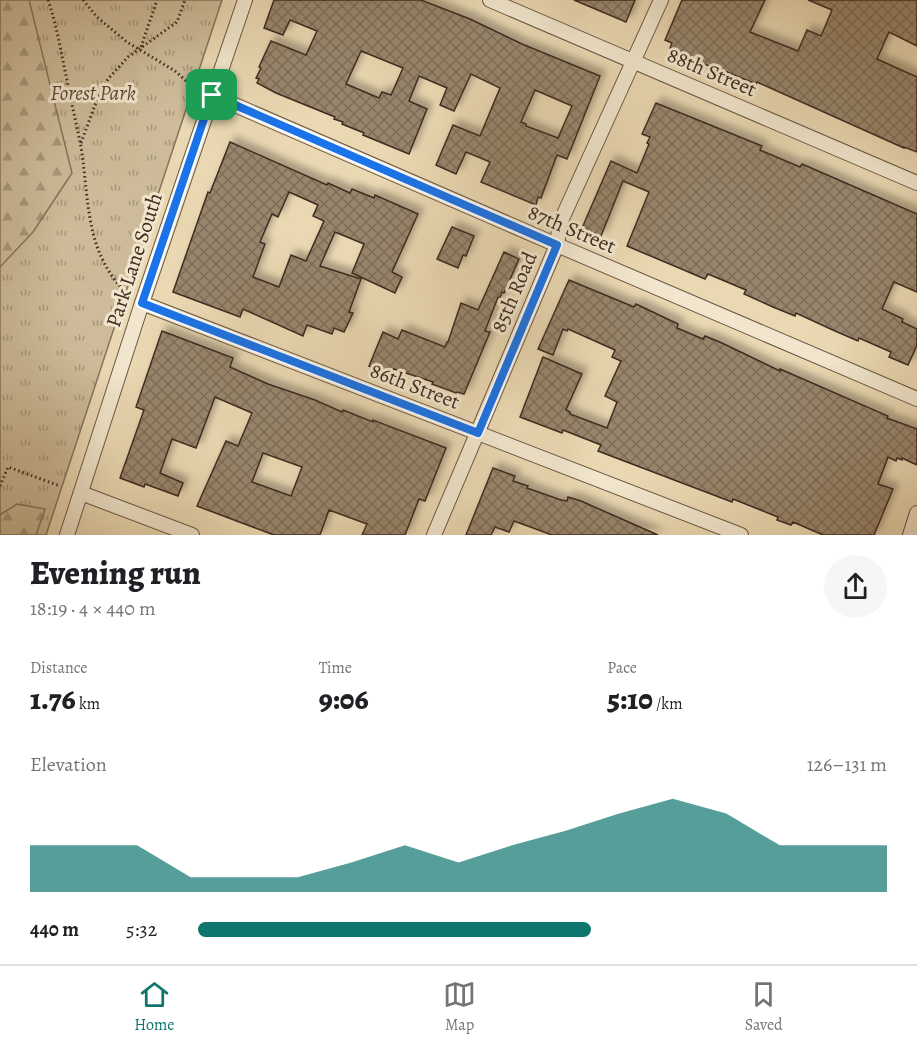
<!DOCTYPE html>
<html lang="en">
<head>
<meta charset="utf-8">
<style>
	body { margin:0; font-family:Alegreya,serif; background:#f6f6f6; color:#202124; height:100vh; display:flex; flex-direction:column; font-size:22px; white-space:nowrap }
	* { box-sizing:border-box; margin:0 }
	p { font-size:20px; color:#757577 }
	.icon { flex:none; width:33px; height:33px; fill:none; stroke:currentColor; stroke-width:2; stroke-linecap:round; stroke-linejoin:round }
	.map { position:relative; height:535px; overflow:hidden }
	.drawer { display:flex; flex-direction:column; background:#fff; flex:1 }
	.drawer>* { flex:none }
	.pin { position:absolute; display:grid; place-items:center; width:51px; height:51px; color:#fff; margin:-26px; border-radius:12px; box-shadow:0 3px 9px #0006 }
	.round { display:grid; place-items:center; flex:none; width:63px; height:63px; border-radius:32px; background:#f6f6f6 }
	.overview { display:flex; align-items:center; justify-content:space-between; height:102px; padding:0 30px }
	h1 { font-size:33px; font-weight:800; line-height:45px }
	.metrics { display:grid; grid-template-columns:repeat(3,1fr); gap:9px; height:102px; padding:6px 30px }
	.metrics div { display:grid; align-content:center }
	.metrics b { font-size:30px; font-weight:800 }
	.metrics small { font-size:16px; font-weight:400 }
	.metrics p { font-size:16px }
	.chart { height:168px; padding:12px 30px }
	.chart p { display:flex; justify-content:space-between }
	.chart svg { width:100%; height:108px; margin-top:6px; fill:#0f766e; opacity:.7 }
	ul { padding:0 30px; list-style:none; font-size:20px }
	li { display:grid; grid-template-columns:96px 72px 1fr; align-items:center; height:45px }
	li i { height:15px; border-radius:8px; background:#0f766e }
	.menu { display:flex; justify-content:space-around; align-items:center; height:84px; border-top:2px solid #e0e0e0; background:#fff; font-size:16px; color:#757577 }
	.menu a { display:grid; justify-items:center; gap:3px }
	.menu .current { color:#0f766e }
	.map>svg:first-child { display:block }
	.grass { fill:url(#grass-tufts); stroke:#86745d; stroke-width:1.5 }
	.forest { fill:url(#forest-firs); stroke:#86745d; stroke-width:1.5 }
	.building { fill:url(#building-cross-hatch); stroke:#3f2c21; stroke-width:1.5; fill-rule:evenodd; filter:url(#shadow) }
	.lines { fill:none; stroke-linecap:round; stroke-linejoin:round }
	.street-casing { stroke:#6a5745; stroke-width:16 }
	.path { stroke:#3f2c21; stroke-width:3; stroke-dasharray:1.5 3; stroke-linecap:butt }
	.street { stroke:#f1e6cd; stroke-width:14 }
	.route-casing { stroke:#fff; stroke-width:12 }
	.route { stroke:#1a73e8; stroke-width:8 }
	.labels { text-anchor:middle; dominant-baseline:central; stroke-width:6; stroke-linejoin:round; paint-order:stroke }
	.street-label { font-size:21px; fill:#3f2c21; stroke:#f1e6cd }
	.park-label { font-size:21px; font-style:italic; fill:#5b4939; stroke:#f1e6cd }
</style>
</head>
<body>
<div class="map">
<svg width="917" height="535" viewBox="0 0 917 535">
	<defs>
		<pattern id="grass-tufts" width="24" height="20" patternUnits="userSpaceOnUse" patternTransform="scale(1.5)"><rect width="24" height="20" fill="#cdbb99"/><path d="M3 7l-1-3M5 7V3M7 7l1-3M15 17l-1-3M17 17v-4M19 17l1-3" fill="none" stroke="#a8987c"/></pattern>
		<pattern id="forest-firs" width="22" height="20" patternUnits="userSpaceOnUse" patternTransform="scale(1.5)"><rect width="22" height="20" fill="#cdbb99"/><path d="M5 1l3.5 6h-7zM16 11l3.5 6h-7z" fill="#a8987c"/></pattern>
		<pattern id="building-cross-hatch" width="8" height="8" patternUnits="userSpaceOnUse" patternTransform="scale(1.5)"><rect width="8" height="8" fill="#98856c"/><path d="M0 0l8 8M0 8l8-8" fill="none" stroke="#7d6d58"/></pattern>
		<filter id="shadow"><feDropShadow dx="5.5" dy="-5.5" stdDeviation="3" flood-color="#0004"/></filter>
	</defs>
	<rect width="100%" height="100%" fill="#ead8b2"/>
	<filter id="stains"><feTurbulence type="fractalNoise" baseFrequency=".00333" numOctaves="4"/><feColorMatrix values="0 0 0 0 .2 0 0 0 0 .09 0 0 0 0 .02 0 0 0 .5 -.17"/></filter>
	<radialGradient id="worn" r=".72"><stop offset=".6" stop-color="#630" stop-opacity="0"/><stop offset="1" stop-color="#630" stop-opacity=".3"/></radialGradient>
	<!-- grass -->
	<path class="grass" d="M 0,0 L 222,0 L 46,535 L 0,535 Z"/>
	<!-- forest -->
	<g class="forest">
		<path d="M 0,0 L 29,0 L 72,173 L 33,232 L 0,267 Z"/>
		<path d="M 17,504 L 45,509 L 36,535 L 0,535 L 0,515 Z"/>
	</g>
	<!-- building -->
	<g class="building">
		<path d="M 274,0 L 421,0 L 470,19 L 522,44 L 600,76 L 567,159 L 557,155 L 541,198 L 538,197 L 536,205 L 481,182 L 490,162 L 466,152 L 456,174 L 436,165 L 453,125 L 480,136 L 500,88 L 471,74 L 454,111 L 440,105 L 447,88 L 419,76 L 409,101 L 427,109 L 409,154 L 363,135 L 364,133 L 342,124 L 343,122 L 334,119 L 335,117 L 276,93 L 257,83 L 259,79 L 256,78 L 261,68 L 259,67 L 271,41 L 306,55 L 317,31 L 290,20 L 283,35 L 264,28 ZM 361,51 L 403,68 L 391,95 L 382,92 L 379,98 L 346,84 ZM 535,90 L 572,106 L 558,138 L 526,126 L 526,124 L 521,122 Z"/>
		<path d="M 574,0 L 635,0 L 626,22 Z"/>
		<path d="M 682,0 L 765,0 L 750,32 L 798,51 L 807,30 L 821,36 L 832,10 L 808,0 L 917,0 L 917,46 L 889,32 L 877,59 L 917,77 L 917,152 L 904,147 L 904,148 L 757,82 L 756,84 L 727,72 L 726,74 L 670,48 L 672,43 L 665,40 Z"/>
		<path d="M 656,103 L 762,146 L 760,150 L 800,167 L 802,164 L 917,214 L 917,292 L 894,282 L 882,309 L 903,319 L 902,322 L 917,329 L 917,345 L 908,365 L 889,357 L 891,352 L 859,338 L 858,341 L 835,331 L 796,313 L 795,316 L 773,307 L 744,294 L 746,290 L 708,274 L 705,279 L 627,246 L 649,192 L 623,181 L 601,236 L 582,228 L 611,161 L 637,173 L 649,144 L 647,143 L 650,137 L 642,134 Z"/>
		<path d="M 230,142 L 327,185 L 328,183 L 350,193 L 352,189 L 374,198 L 375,195 L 418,214 L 392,272 L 402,277 L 395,293 L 352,273 L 364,244 L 335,232 L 320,266 L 361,279 L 349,312 L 353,313 L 344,332 L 334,328 L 332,334 L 307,325 L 303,336 L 243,309 L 240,317 L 173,292 L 208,192 L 210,193 ZM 289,192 L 318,205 L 313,216 L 324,221 L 306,261 L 291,255 L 279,287 L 253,277 L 265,244 L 260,242 L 272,214 L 278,217 Z"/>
		<path d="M 452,227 L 474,236 L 466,256 L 463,255 L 458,268 L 437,259 Z"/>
		<path d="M 504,252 L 519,259 L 504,293 L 502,292 L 500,298 L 498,297 L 485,331 L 490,332 L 464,394 L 457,392 L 456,393 L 432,384 L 433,382 L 394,369 L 391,375 L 369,366 L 383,332 L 398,339 L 402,330 L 445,347 L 447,342 L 448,342 L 461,303 L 478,310 Z"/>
		<path d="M 569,280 L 634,307 L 636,304 L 678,324 L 677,328 L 703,339 L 705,336 L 722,343 L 780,371 L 780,369 L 888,416 L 887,418 L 917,429 L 917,465 L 902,458 L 902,460 L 897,458 L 896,461 L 888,457 L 878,484 L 893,489 L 874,535 L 823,535 L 793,522 L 791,525 L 777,520 L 778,517 L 733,499 L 732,502 L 598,451 L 601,445 L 563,430 L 562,433 L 520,417 L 543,357 L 582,374 L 566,410 L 570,412 L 570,414 L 607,428 L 617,402 L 605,396 L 621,361 L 612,357 L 615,350 L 568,329 L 567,331 L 563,329 L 553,355 L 538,349 Z"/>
		<path d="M 162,331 L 233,358 L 230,367 L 268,384 L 315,400 L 342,412 L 343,410 L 373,422 L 373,420 L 446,448 L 425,501 L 419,499 L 405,535 L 362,535 L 367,524 L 329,510 L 320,535 L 274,535 L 197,506 L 226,441 L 238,446 L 252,413 L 215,397 L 196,448 L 172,439 L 160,473 L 183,483 L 178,496 L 145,484 L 144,487 L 120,478 L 144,410 L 136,407 ZM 263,453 L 302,467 L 291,496 L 252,482 Z"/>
		<path d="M 493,468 L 515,476 L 513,481 L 528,486 L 527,488 L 561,500 L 567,501 L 568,497 L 581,501 L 658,535 L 552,535 L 514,521 L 509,532 L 495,527 L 491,535 L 466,535 Z"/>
	</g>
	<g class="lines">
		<!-- street casing -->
		<g class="street-casing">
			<g id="street">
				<path d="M 490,0 L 917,183"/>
				<path d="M 212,95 L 557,245 L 917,399"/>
				<path d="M 142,303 L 741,535"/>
				<path d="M 81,493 L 192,535"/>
				<path d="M 67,535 L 142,303 L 245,0"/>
				<path d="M 434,535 L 557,245 L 560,223 L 661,0"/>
				<path d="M 910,535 L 917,513"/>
			</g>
		</g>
		<!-- path -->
		<g class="path">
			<path d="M 48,0 C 57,26 61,53 67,80 C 71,103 77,125 81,147 C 90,204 84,252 129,296"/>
			<path d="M 83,0 L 97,17 L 127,42 L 175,71 L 192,86 L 199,89"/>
			<path d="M 141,47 L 157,0"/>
			<path d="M 81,143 L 95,105 L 108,79 L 128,57 L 177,22 L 185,0"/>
			<path d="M 0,486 L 8,467 L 60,486"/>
		</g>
		<!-- street -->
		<use href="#street" class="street"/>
	</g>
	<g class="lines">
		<!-- route casing -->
		<g class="route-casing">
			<path id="route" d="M 212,95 L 557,245 L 478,433 L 142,303 Z"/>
		</g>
		<!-- route -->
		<use href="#route" class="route"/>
	</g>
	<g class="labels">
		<!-- street labels -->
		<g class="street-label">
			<text transform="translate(712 72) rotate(23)">88th Street</text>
			<text transform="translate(572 229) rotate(23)">87th Street</text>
			<text transform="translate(134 260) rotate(-72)">Park Lane South</text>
			<text transform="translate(514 292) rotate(-67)">85th Road</text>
			<text transform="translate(415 386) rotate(21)">86th Street</text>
		</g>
		<!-- park labels -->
		<g class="park-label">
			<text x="93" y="93">Forest Park</text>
		</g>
	</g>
	<rect width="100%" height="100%" filter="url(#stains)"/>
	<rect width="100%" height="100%" fill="url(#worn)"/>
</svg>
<div class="pin" style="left:212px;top:95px;background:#1e9e55"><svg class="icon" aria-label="arrive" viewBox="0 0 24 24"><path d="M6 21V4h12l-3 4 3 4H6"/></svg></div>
</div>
<section class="drawer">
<div class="overview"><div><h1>Evening run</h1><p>18:19 · 4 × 440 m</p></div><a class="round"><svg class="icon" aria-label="share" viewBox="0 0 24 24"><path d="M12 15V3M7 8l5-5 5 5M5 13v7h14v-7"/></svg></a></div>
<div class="metrics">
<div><p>Distance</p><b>1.76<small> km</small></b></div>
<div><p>Time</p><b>9:06</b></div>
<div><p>Pace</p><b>5:10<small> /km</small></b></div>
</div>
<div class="chart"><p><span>Elevation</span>126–131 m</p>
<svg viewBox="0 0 160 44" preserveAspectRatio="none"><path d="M0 44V25L10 25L20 25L30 38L40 38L50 38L60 32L70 25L80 32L90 25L100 19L110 12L120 6L130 12L140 25L150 25L160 25V44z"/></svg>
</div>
<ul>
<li><b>440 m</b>5:32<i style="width:57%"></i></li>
</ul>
</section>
<nav class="menu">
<a class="current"><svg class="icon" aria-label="home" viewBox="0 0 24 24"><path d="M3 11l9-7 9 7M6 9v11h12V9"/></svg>Home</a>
<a><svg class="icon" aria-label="map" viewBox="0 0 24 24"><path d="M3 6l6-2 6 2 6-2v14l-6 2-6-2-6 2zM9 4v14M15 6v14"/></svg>Map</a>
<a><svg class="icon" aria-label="saved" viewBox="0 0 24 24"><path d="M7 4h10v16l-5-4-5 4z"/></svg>Saved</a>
</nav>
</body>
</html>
